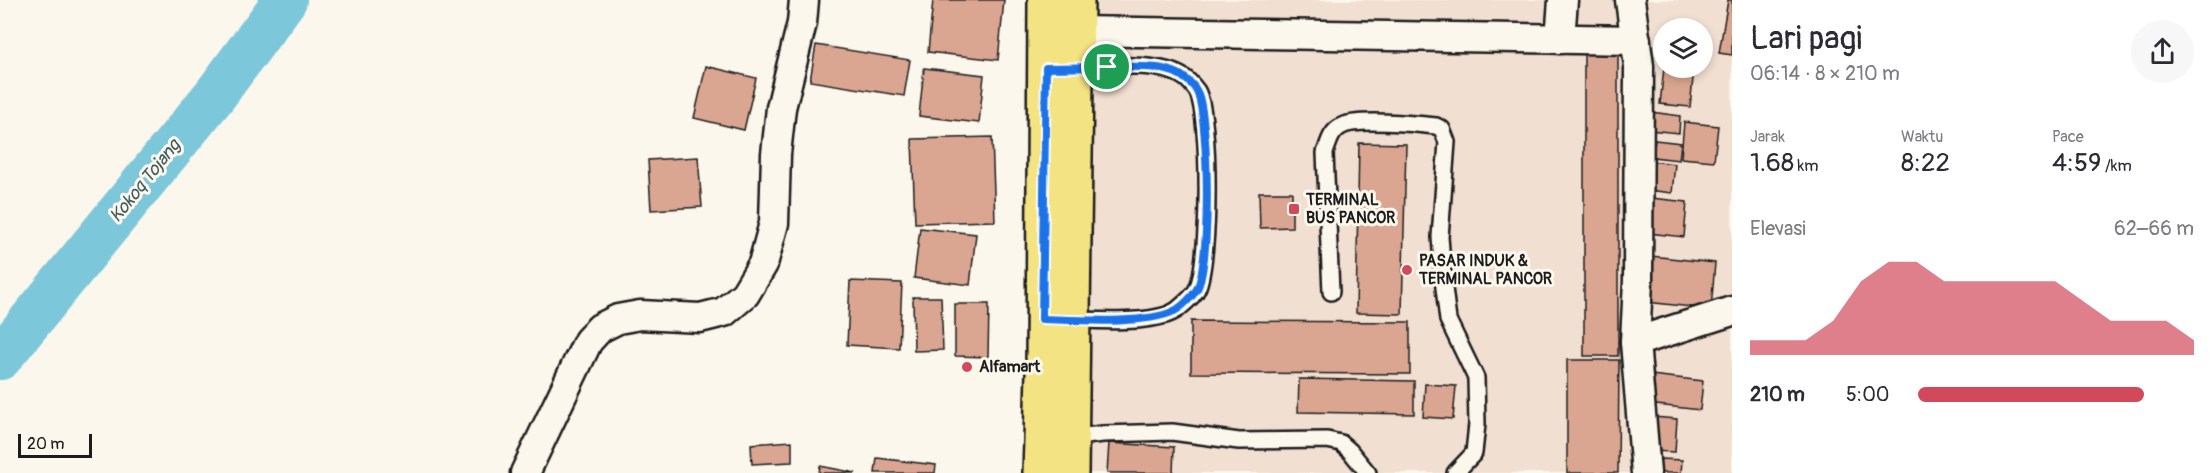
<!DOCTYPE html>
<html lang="id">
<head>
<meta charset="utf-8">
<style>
	body { margin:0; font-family:Pangolin,sans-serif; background:#f7f7f7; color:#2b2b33; height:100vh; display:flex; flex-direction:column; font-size:22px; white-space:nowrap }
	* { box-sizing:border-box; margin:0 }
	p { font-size:20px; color:#7c7c81 }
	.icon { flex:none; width:33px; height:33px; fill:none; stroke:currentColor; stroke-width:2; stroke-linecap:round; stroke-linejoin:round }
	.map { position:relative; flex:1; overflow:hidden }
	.sheet { display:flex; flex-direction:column; background:#fff; width:480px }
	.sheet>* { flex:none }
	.fabs { position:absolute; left:1653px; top:18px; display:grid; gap:12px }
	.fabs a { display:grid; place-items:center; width:60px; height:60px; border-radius:50%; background:#fff; box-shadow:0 3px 9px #0003; font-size:30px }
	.scale { position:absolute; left:18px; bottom:15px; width:74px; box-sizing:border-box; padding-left:6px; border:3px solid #1c1c1c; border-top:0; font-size:16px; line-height:21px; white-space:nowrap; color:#1c1c1c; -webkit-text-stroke:4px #fbf7ec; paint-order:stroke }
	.pin { position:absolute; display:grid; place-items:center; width:51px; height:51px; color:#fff; margin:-26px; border:3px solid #fff; border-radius:50%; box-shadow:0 2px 6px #0007 }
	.round { display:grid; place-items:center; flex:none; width:63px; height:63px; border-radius:32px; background:#f7f7f7 }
	.head { display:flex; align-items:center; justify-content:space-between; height:102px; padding:0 18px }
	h1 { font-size:33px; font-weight:600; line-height:45px }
	.figures { display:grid; grid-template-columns:repeat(3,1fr); gap:9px; height:102px; padding:6px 18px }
	.figures div { display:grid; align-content:center }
	.figures b { font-size:26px; font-weight:600 }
	.figures small { font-size:16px; font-weight:400 }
	.figures p { font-size:16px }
	.chart { height:168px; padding:12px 18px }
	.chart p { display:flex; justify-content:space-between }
	.chart svg { width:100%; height:108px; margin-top:6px; fill:#d1495b; opacity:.7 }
	ul { padding:0 18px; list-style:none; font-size:20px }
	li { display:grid; grid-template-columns:96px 72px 1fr; align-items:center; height:45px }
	li i { height:15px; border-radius:8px; background:#d1495b }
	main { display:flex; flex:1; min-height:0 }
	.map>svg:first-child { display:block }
	.built { fill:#f1dfd1; fill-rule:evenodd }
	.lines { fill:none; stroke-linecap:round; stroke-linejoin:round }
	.river { stroke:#7bc7da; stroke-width:44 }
	.building { fill:#dba691; stroke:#1c1c1c; stroke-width:1.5 }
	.service-casing { stroke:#1c1c1c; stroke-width:20 }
	.minor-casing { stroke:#1c1c1c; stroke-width:33 }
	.primary-casing { stroke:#1c1c1c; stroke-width:38 }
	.service { stroke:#fbf7ec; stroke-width:15 }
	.minor { stroke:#fbf7ec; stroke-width:28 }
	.primary { stroke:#f4e382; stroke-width:33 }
	.route-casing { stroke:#fff; stroke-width:12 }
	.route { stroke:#1a73e8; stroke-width:8 }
	.poi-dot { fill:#d1495b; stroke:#fbf7ec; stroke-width:2 }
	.labels { text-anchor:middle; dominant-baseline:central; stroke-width:6; stroke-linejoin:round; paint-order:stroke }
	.poi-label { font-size:16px; font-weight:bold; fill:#1c1c1c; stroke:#fbf7ec; text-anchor:start }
	.water-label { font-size:18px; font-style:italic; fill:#3d585e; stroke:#fbf7ec }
</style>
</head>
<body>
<main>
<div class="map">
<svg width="1732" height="473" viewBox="0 0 1732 473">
	<rect width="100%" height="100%" fill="#fbf7ec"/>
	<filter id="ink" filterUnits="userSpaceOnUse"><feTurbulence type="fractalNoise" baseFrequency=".0167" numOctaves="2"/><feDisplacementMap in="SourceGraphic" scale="12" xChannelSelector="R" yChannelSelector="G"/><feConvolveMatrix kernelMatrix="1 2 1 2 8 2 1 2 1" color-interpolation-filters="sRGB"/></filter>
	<g filter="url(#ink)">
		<!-- built -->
		<path class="built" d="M 1086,0 L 1732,0 L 1732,473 L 1079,473 ZM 1664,28 L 1702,28 L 1702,68 L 1664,68 Z"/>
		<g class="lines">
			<!-- river -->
			<path class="river" d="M 0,358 L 215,95 L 285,0"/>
		</g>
		<!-- building -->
		<g class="building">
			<path d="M 933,0 L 1004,0 L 998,60 L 928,52 Z"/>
			<path d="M 1728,0 L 1732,0 L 1732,55 L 1719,53 Z"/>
			<path d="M 816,45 L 910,60 L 904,96 L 810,81 Z"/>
			<path d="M 1618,50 L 1618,356 L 1584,356 L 1584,51 Z"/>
			<path d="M 706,66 L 756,78 L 744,130 L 694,118 Z"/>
			<path d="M 924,68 L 984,75 L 979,123 L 919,116 Z"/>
			<path d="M 1664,68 L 1694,69 L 1690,107 L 1660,104 Z"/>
			<path d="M 1651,112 L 1680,116 L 1679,133 L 1649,130 Z"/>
			<path d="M 1684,122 L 1718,126 L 1714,161 L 1681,158 Z"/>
			<path d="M 992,137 L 995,221 L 915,223 L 912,139 Z"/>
			<path d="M 1655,140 L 1681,143 L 1679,160 L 1653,157 Z"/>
			<path d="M 1359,143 L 1406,144 L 1402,314 L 1356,313 Z"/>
			<path d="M 698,157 L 702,207 L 651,210 L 648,160 Z"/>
			<path d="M 1651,161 L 1675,164 L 1672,193 L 1648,190 Z"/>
			<path d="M 1259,192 L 1292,192 L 1292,227 L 1260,228 Z"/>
			<path d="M 1651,198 L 1687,202 L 1684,237 L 1648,233 Z"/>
			<path d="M 920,228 L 976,234 L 970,285 L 914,278 Z"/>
			<path d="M 1651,256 L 1715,263 L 1711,309 L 1646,302 Z"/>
			<path d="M 850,281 L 902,283 L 899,348 L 847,345 Z"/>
			<path d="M 913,297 L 941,297 L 943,350 L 914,351 Z"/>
			<path d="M 955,304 L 989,304 L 988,357 L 955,356 Z"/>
			<path d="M 1191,321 L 1410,322 L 1410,374 L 1191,373 Z"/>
			<path d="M 1567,360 L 1619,360 L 1618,473 L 1567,473 Z"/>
			<path d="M 1651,375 L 1703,381 L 1700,410 L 1648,404 Z"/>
			<path d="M 1299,379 L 1414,381 L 1414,414 L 1298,412 Z"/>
			<path d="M 1425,384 L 1456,386 L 1453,419 L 1423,417 Z"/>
			<path d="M 1653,417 L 1677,419 L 1675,452 L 1651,451 Z"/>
			<path d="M 792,441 L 792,462 L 752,464 L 751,444 Z"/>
			<path d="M 1109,443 L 1174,447 L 1173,473 L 1107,473 Z"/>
			<path d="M 877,458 L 936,465 L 935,473 L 875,473 Z"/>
			<path d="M 1660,459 L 1682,460 L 1681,473 L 1659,473 Z"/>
			<path d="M 820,466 L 856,473 L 819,473 Z"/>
		</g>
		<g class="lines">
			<!-- service casing -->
			<g class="service-casing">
				<g id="service">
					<path d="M 1331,292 L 1325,153 C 1329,142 1331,131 1342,126 C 1355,118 1418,124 1436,126 L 1442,129 L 1447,142 L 1440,237 L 1444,288 L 1448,320 L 1476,378 L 1477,424 L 1474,453 L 1455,473"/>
					<path d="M 1071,320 C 1097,320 1158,325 1178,309 C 1184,304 1194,296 1197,289 C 1210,263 1211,116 1197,91 C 1194,87 1188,80 1185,78 C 1159,60 1103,67 1073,67"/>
					<path d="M 1068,438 L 1103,434 L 1172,432 L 1239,441 L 1327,440 L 1341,443 L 1350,451 L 1368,473"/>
				</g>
			</g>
			<!-- minor casing -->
			<g class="minor-casing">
				<g id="minor">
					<path d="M 1630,0 L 1639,66 L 1638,281 L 1635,342 L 1646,473"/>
					<path d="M 1076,31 L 1636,40"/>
					<path d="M 1560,39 L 1563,0"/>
					<path d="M 1635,342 L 1732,311"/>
					<path d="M 525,473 L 588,341 L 600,328 L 618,319 L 640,315 L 700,318 L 724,312 L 745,294 L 763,264 L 774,223 L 776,154 L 781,108 L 802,23 L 804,0"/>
				</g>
			</g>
			<!-- primary casing -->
			<g class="primary-casing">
				<g id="primary">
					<path d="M 1040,473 L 1043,374 L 1045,0"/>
					<path d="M 1071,473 L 1077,0"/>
				</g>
			</g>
			<!-- service -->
			<use href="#service" class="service"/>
			<!-- minor -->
			<use href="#minor" class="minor"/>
			<!-- primary -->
			<use href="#primary" class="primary"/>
		</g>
	</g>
	<g class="lines" filter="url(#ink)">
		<!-- route casing -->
		<g class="route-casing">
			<path id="route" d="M 1107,67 C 1129,67 1169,63 1187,80 C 1191,83 1196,89 1198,94 C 1209,124 1211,262 1197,289 C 1193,296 1181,308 1174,311 C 1146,325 1075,320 1042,319 L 1046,68 Z"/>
		</g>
		<!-- route -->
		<use href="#route" class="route"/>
	</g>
	<!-- markers -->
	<g class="poi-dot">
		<rect x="1288" y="203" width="12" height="12" rx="3"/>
		<circle cx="1407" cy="270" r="6"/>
		<circle cx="967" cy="367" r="6"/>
	</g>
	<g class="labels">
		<!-- poi labels -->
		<g class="poi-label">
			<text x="1306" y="200">TERMINAL<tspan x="1306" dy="18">BUS PANCOR</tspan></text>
			<text x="1419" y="261">PASAR INDUK &amp;<tspan x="1419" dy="18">TERMINAL PANCOR</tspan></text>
			<text x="979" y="367">Alfamart</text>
		</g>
		<!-- water labels -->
		<g class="water-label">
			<text transform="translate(145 181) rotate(-51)">Kokoq Tojang</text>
		</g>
	</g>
</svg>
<div class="fabs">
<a><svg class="icon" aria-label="layers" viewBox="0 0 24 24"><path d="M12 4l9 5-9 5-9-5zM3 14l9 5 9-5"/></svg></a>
</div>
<div class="scale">20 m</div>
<div class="pin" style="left:1107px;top:67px;background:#1e9e55"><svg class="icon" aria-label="arrive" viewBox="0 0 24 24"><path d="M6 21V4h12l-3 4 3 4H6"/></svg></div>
</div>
<section class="sheet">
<div class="head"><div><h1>Lari pagi</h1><p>06:14 · 8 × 210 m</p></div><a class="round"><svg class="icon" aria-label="share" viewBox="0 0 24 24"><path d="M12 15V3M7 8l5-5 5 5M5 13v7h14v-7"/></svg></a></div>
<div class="figures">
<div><p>Jarak</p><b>1.68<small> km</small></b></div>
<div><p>Waktu</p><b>8:22</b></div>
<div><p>Pace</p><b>4:59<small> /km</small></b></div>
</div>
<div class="chart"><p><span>Elevasi</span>62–66 m</p>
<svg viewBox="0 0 160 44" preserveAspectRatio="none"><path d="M0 44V38L10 38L20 38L30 30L40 14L50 6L60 6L70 14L80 14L90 14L100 14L110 14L120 22L130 30L140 30L150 30L160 38V44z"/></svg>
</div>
<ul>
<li><b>210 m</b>5:00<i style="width:82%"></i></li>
</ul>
</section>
</main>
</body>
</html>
